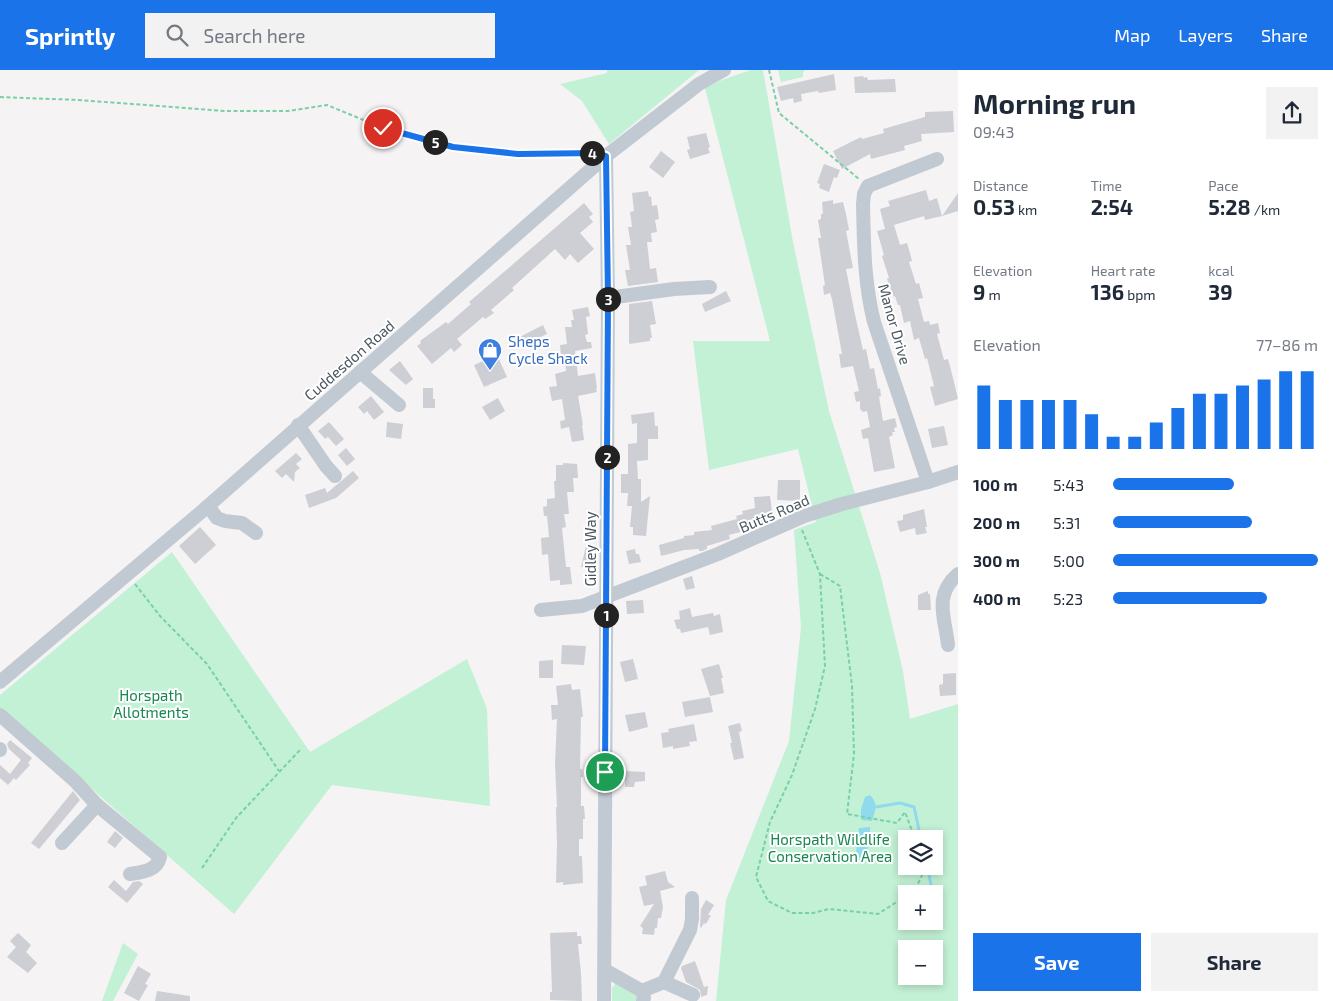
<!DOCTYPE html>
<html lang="en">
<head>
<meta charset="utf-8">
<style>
	body { margin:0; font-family:"Exo 2",sans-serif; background:#f2f2f3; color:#1f2937; height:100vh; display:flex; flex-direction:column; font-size:19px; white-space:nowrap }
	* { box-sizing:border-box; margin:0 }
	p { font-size:16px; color:#747a83 }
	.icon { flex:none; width:28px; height:28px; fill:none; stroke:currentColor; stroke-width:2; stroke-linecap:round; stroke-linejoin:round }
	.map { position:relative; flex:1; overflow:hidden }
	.side { display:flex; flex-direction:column; background:#fff; width:375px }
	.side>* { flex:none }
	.controls { position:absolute; left:898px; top:760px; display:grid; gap:10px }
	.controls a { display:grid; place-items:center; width:45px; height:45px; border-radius:0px; background:#fff; box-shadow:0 2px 8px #0003; font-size:25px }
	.pin { position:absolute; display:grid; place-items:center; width:42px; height:42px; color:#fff; margin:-21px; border:2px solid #fff; border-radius:50%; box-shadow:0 1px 5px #0007 }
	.km { position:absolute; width:25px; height:25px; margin:-12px; border-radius:50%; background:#222; color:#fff; font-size:14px; line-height:25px; text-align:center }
	.round { display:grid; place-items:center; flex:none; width:52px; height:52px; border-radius:0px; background:#f2f2f3 }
	.overview { display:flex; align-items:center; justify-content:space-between; height:85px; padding:0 15px }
	h1 { font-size:28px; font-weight:700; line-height:38px }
	.figures { display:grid; grid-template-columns:repeat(3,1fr); gap:8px; height:85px; padding:5px 15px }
	.figures div { display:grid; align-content:center }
	.figures b { font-size:21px; font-weight:700 }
	.figures small { font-size:14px; font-weight:400 }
	.figures p { font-size:14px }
	.chart { height:140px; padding:10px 15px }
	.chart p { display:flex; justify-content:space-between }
	.chart svg { width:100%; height:90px; margin-top:5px; stroke:#1a73e8; stroke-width:6 }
	.action { display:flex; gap:10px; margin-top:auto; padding:10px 15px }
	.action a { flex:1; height:58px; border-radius:0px; background:#1a73e8; color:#fff; font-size:20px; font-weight:700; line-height:58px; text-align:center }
	.action a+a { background:#f2f2f3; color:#1f2937 }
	ul { padding:0 15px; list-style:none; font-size:16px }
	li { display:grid; grid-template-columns:80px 60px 1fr; align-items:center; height:38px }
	li i { height:12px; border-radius:6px; background:#1a73e8 }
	header { display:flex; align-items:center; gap:30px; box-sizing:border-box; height:70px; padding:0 25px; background:#1a73e8; color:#fff }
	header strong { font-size:24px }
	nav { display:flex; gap:28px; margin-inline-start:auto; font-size:18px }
	.search { width:350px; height:45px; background:#f2f2f3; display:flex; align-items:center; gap:12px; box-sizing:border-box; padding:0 18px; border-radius:0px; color:#747a83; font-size:19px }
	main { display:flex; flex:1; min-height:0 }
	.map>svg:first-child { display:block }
	.green { fill:#c3f1d5; fill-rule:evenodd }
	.water { fill:#90daee }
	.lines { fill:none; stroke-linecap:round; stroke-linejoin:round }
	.stream { stroke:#90daee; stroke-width:3 }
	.building { fill:#cdcfd5 }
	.path { stroke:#7ad0a6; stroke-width:2; stroke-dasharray:4 2.5; stroke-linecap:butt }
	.minor { stroke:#c1cad2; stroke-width:14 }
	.route-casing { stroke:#fff; stroke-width:10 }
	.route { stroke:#1a73e8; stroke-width:6 }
	.labels { text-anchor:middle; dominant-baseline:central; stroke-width:4; stroke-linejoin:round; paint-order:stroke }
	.street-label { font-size:15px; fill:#4a5661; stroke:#fff }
	.shop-label { font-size:15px; fill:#366cbe; stroke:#fff; text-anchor:start }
	.park-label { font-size:15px; fill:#17864f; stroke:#fff }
</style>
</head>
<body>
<header>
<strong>Sprintly</strong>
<div class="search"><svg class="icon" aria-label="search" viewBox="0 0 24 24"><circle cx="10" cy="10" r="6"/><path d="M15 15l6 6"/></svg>Search here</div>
<nav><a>Map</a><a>Layers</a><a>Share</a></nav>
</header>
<main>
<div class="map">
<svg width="958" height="931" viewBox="0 0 958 931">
	<rect width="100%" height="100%" fill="#f5f3f3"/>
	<!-- green -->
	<g class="green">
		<path d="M 607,0 L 699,0 L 609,74 L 582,31 L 560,14 L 607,3 Z"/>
		<path d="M 751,0 L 763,0 L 793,172 L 829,341 L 880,503 L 903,601 L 910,649 L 958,634 L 958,931 L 716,931 L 726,830 L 789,671 L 801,557 L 794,460 L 816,452 L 798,379 L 709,400 L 693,271 L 770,271 L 705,18 L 722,10 ZM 906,769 L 934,769 L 934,796 L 906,796 ZM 906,824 L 934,824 L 934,851 L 906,851 ZM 906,879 L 934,879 L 934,906 L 906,906 Z"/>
		<path d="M 778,0 L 805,0 L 803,2 L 803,7 L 781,12 Z"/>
		<path d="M 172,482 L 310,682 L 467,589 L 487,639 L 490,736 L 332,715 L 234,844 L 0,638 L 0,625 Z"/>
		<path d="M 123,873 L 138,884 L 113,931 L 102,931 Z"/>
		<path d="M 615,914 L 619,914 L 636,921 L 640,931 L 612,931 L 612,918 Z"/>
	</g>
	<!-- water -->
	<g class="water">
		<path d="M 870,725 C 879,734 875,741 872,751 L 861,750 L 861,739 L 865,727 Z"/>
		<path d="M 870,757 C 870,770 870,779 861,790 L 856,783 L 859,758 Z"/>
	</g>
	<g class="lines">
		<!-- stream -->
		<g class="stream">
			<path d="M 876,737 L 900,733 L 914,737 L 921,769"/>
			<path d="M 927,796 L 932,819 L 939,821"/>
		</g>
	</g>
	<!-- building -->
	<g class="building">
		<path d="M 834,4 L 836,20 L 819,23 L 818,21 L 801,24 L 802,31 L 794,33 L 793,28 L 781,31 L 777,17 Z"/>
		<path d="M 863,6 L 864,8 L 867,7 L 868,10 L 895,9 L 896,22 L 855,23 L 854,7 Z"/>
		<path d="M 953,41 L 954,62 L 921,64 L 922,71 L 904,76 L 905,80 L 871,89 L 870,84 L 842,99 L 833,81 L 861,67 L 862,69 L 884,63 L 883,59 L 925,47 L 925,42 Z"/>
		<path d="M 706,63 L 710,77 L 708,78 L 710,83 L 690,89 L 687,80 L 690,79 L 687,67 Z"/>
		<path d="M 661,81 L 675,92 L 663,108 L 649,97 Z"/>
		<path d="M 824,94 L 840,100 L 837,108 L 834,107 L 829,122 L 819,118 L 820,114 L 817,113 Z"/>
		<path d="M 926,120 L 929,131 L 937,128 L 942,146 L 925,150 L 924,146 L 894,155 L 900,175 L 907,173 L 910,183 L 912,191 L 909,192 L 916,214 L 919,213 L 923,228 L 918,229 L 924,252 L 929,251 L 930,255 L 938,253 L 940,263 L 937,264 L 944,290 L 948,289 L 953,308 L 958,329 L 935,336 L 930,317 L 934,316 L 927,288 L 925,289 L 919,268 L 914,270 L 910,251 L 904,253 L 900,235 L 898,235 L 895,226 L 894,227 L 887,209 L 889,208 L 882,186 L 884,185 L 877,161 L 885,159 L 880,139 L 890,136 L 888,131 Z"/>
		<path d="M 648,121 L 649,127 L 651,126 L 652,136 L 657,135 L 659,149 L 655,150 L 657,162 L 651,163 L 652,172 L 647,172 L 650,199 L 656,198 L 658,212 L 628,216 L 625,200 L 630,200 L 626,175 L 631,175 L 628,157 L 632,157 L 630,142 L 634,141 L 632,123 Z"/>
		<path d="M 958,123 L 958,141 L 942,146 Z"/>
		<path d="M 833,130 L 833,134 L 843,132 L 846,144 L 849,160 L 846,161 L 853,198 L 846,199 L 854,240 L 863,280 L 866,279 L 870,299 L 874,298 L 878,319 L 880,318 L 881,326 L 879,327 L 883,351 L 895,348 L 897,357 L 894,358 L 895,362 L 892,362 L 893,365 L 889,367 L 895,398 L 874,402 L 868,368 L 863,369 L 861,360 L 870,357 L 867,341 L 863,342 L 860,339 L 860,331 L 856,332 L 854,322 L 859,321 L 853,296 L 841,298 L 839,284 L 842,284 L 832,229 L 830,223 L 824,225 L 823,216 L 825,215 L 818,168 L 821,168 L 818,150 L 821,149 L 821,144 L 823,144 L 822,132 Z"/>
		<path d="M 584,133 L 593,144 L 589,147 L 593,152 L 580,163 L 594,179 L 578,193 L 570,184 L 565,190 L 555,179 L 512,218 L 514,220 L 491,240 L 494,243 L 485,249 L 483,247 L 457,269 L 462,275 L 454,282 L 451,278 L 432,294 L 417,276 L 421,273 L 420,271 L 446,252 L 448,254 L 471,234 L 469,232 Z"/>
		<path d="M 726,221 L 731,231 L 705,242 L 702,234 Z"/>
		<path d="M 652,231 L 656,254 L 650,255 L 652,268 L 650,268 L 650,271 L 629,274 L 629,234 Z"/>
		<path d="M 588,237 L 590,246 L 586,247 L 588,264 L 585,265 L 587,272 L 591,272 L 592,278 L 575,281 L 578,306 L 595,303 L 597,318 L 596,318 L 597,322 L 578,326 L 583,355 L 582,355 L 584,370 L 572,372 L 569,357 L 561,359 L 560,351 L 565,350 L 562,329 L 552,331 L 549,317 L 557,316 L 555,304 L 566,301 L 565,285 L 561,286 L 560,275 L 567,274 L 565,257 L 572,257 L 571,250 L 574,250 L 572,240 Z"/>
		<path d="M 543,255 L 547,264 L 518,277 L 514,270 Z"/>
		<path d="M 497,285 L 507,307 L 484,317 L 474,295 Z"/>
		<path d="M 400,291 L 413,309 L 406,315 L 389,300 Z"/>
		<path d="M 423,318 L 433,318 L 433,329 L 435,329 L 435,338 L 423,338 Z"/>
		<path d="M 371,326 L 384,342 L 374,350 L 367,341 L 364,344 L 358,337 Z"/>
		<path d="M 498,328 L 505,341 L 490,350 L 482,337 Z"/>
		<path d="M 654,342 L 655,356 L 658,356 L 658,369 L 648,369 L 648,390 L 637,391 L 638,409 L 641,409 L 641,432 L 650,426 L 646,466 L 633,465 L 633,457 L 630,457 L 632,436 L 627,436 L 628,423 L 621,423 L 621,404 L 628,404 L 628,374 L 637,373 L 637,353 L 632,354 L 631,345 Z"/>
		<path d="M 329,352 L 344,369 L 336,376 L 328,367 L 325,369 L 318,361 Z"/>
		<path d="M 387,352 L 403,354 L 401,369 L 386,367 Z"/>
		<path d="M 944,356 L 948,375 L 932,378 L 928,359 Z"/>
		<path d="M 346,378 L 355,389 L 347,396 L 338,385 Z"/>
		<path d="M 296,383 L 302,389 L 296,394 L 300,398 L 295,402 L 294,412 L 286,404 L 282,408 L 275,401 Z"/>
		<path d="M 563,393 L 577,394 L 578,408 L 573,408 L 574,422 L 567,422 L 569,444 L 564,444 L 566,457 L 562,458 L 566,497 L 570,497 L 572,514 L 560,515 L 560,510 L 550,511 L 548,484 L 542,485 L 541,468 L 549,467 L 547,446 L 544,446 L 543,437 L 547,436 L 547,429 L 555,428 L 554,411 L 556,411 L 556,395 L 563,395 Z"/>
		<path d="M 353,401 L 359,408 L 336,428 L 309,438 L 305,425 L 325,418 L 327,423 Z"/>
		<path d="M 778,410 L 800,410 L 800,431 L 777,430 Z"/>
		<path d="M 770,426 L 773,450 L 754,453 L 755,458 L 729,465 L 730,469 L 707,476 L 707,479 L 702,481 L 699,481 L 699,479 L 684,480 L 661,486 L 659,475 L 684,468 L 684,466 L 694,465 L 694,462 L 712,460 L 711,456 L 737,449 L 736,446 L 743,444 L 742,441 L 755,438 L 754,427 Z"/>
		<path d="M 924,439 L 927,457 L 925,457 L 927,463 L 916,465 L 915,458 L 900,462 L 897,451 L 903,450 L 903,445 Z"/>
		<path d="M 200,457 L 216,475 L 195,494 L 179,476 Z"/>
		<path d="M 596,475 L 595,496 L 581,497 L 586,476 Z"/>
		<path d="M 635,479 L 636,484 L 639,484 L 641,492 L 629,494 L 626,481 Z"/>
		<path d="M 692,506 L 695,518 L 686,520 L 683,509 Z"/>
		<path d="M 928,521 L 928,524 L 930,524 L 931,540 L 918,540 L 918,525 Z"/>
		<path d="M 643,530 L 644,543 L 627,544 L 626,531 Z"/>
		<path d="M 690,538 L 692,547 L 713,543 L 714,546 L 720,544 L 723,562 L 710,565 L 708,557 L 681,563 L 680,559 L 677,559 L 674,550 L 680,549 L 679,541 Z"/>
		<path d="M 562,575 L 586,576 L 584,595 L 561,594 Z"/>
		<path d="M 633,589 L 638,609 L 625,612 L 620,592 Z"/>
		<path d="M 553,590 L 553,608 L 539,608 L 539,591 Z"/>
		<path d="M 719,594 L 723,608 L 721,608 L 724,623 L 710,626 L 701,599 Z"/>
		<path d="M 956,603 L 956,625 L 940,626 L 939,615 L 943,614 L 943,604 Z"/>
		<path d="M 571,614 L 572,620 L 580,619 L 583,647 L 581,647 L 580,699 L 582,699 L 583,707 L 581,707 L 581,736 L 584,736 L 585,749 L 583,749 L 583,769 L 579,769 L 579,786 L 582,786 L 583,813 L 563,815 L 563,812 L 556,813 L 557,774 L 556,737 L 557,737 L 555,694 L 557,649 L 552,650 L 551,635 L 558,635 L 556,616 Z"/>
		<path d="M 710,627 L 713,642 L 685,647 L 682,632 Z"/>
		<path d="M 645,642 L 648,657 L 629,662 L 625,645 Z"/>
		<path d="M 740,653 L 742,661 L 739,662 L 744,688 L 734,690 L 730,673 L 732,673 L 728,656 Z"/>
		<path d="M 694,654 L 697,671 L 689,672 L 690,676 L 673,679 L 673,676 L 663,678 L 661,663 L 669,662 L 668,659 Z"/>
		<path d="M 10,670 L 32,688 L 28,693 L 30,695 L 16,710 L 14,708 L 8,715 L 0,708 L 0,695 L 10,704 L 21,690 L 9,679 L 7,674 Z"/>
		<path d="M 625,701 L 645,702 L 645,711 L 635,712 L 634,717 L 625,717 Z"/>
		<path d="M 73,721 L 80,730 L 39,779 L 31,773 Z"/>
		<path d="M 115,761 L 123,768 L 115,778 L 107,772 Z"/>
		<path d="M 665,801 L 668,812 L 675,817 L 660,821 L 663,837 L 661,848 L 658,848 L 657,858 L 655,858 L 654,865 L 642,864 L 643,858 L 640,856 L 654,834 L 644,836 L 639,817 L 647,815 L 645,806 Z"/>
		<path d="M 114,810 L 126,821 L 133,812 L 139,811 L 143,814 L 127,833 L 108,817 Z"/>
		<path d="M 706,830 L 714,835 L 708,845 L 711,845 L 706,854 L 704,853 L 701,858 L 700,856 L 701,839 Z"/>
		<path d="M 577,862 L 577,866 L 581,866 L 582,874 L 578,874 L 581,903 L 582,931 L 550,930 L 550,922 L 552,922 L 550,863 Z"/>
		<path d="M 18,863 L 31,875 L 26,882 L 37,893 L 28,903 L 7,887 L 16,877 L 10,871 Z"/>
		<path d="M 695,891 L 704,917 L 708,916 L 707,925 L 701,927 L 700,920 L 686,912 L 681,898 L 682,896 Z"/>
		<path d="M 138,896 L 151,904 L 145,914 L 148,915 L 139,931 L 124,923 Z"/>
		<path d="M 157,921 L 190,926 L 190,931 L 155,931 Z"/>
	</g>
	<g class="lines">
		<!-- path -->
		<g class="path">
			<path d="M 769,0 L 779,43 L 859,109"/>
			<path d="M 0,27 L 79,30 L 225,41 L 288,41 L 327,35 L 383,58 L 453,77 L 518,84 L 589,84"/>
			<path d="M 802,460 L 820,504 L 825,596 L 815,639 L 792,705 L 770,752 L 756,807 L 768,831 L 792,843 L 813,843 L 829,839 L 878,844 L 906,826"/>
			<path d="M 820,504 L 840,516 L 852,616 L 854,684 L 847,744 L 897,753 L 905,742 L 915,769"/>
			<path d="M 135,514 L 160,546 L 207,594 L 279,701"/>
			<path d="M 202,798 L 236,748 L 300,680"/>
			<path d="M 911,824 L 914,822 L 924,801 L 923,796"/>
		</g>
		<!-- minor -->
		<g class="minor">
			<path d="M 608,228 L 674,219 L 710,217"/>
			<path d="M 360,302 L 399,335"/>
			<path d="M 298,355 L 326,396 L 335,406"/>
			<path d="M 928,412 L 874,252 C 864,212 864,175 863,134 L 864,124 L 868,116 L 937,89"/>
			<path d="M 208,436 L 217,448 L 225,451 L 242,453 L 256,463"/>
			<path d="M 541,540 L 582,536 L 718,484 L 804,446 L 842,434 L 928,412 L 958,402"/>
			<path d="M 948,575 C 945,547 933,526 958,504"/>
			<path d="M 0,612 L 200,443 L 606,86 L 699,14 L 724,0"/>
			<path d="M 0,645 L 75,711 L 97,735 L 160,787 C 157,801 142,802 130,804"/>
			<path d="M 0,679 L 0,680"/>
			<path d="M 62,773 L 97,735"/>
			<path d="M 605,900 L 642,921 L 644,928 L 643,931"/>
			<path d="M 664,912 L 693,925"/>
			<path d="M 642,921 L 664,912 L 690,860 L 692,849 L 692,828"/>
			<path d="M 604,931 L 608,228 L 606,86"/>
		</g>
	</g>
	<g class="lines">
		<!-- route casing -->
		<g class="route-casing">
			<path id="route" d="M 383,58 L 453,77 L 518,84 L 597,83 L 606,86 L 608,228 L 605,702"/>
		</g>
		<!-- route -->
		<use href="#route" class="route"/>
	</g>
	<!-- icons -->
	<defs>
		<g id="shop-pin" transform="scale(1.25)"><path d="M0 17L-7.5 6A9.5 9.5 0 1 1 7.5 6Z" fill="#3f7fe0" stroke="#fff"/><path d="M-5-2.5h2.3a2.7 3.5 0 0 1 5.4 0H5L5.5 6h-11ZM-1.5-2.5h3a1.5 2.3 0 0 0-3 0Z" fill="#fff"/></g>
	</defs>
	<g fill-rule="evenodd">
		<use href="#shop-pin" x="490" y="280"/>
	</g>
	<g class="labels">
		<!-- street labels -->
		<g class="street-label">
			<text transform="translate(895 254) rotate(74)">Manor Drive</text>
			<text transform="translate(349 290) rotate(-41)">Cuddesdon Road</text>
			<text transform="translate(774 443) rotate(-23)">Butts Road</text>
			<text transform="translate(590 479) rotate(-90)">Gidley Way</text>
		</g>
		<!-- shop labels -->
		<g class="shop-label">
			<text x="508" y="271">Sheps<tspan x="508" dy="17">Cycle Shack</tspan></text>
		</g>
		<!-- park labels -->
		<g class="park-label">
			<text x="151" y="625">Horspath<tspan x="151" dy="17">Allotments</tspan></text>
			<text x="830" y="769">Horspath Wildlife<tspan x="830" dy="17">Conservation Area</tspan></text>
		</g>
	</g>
</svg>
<div class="controls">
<a><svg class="icon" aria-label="layers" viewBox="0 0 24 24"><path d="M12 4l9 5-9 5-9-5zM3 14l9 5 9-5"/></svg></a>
<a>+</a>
<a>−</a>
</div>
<div class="pin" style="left:605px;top:702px;background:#1e9e55"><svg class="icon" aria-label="arrive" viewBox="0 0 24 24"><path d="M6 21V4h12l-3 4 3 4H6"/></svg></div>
<div class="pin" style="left:383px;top:58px;background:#d93025"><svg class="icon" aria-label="check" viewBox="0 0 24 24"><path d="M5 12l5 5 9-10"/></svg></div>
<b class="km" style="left:606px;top:545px">1</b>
<b class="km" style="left:607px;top:387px">2</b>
<b class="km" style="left:608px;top:229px">3</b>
<b class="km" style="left:592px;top:83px">4</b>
<b class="km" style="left:435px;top:72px">5</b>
</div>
<section class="side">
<div class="overview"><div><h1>Morning run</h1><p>09:43</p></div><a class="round"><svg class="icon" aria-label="share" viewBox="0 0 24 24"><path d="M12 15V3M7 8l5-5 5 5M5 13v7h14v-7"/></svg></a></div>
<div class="figures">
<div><p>Distance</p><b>0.53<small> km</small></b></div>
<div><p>Time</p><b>2:54</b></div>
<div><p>Pace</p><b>5:28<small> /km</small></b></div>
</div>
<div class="figures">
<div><p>Elevation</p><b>9<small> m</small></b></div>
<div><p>Heart rate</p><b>136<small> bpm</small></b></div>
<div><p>kcal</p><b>39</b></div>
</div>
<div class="chart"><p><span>Elevation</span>77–86 m</p>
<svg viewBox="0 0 160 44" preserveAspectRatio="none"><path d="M5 44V13M15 44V20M25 44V20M35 44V20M45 44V20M55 44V27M65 44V38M75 44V38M85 44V31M95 44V24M105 44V17M115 44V17M125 44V13M135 44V10M145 44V6M155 44V6"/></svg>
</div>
<ul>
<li><b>100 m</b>5:43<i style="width:59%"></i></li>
<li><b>200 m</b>5:31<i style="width:68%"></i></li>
<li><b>300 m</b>5:00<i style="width:100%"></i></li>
<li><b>400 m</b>5:23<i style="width:75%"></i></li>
</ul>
<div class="action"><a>Save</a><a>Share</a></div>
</section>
</main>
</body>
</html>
